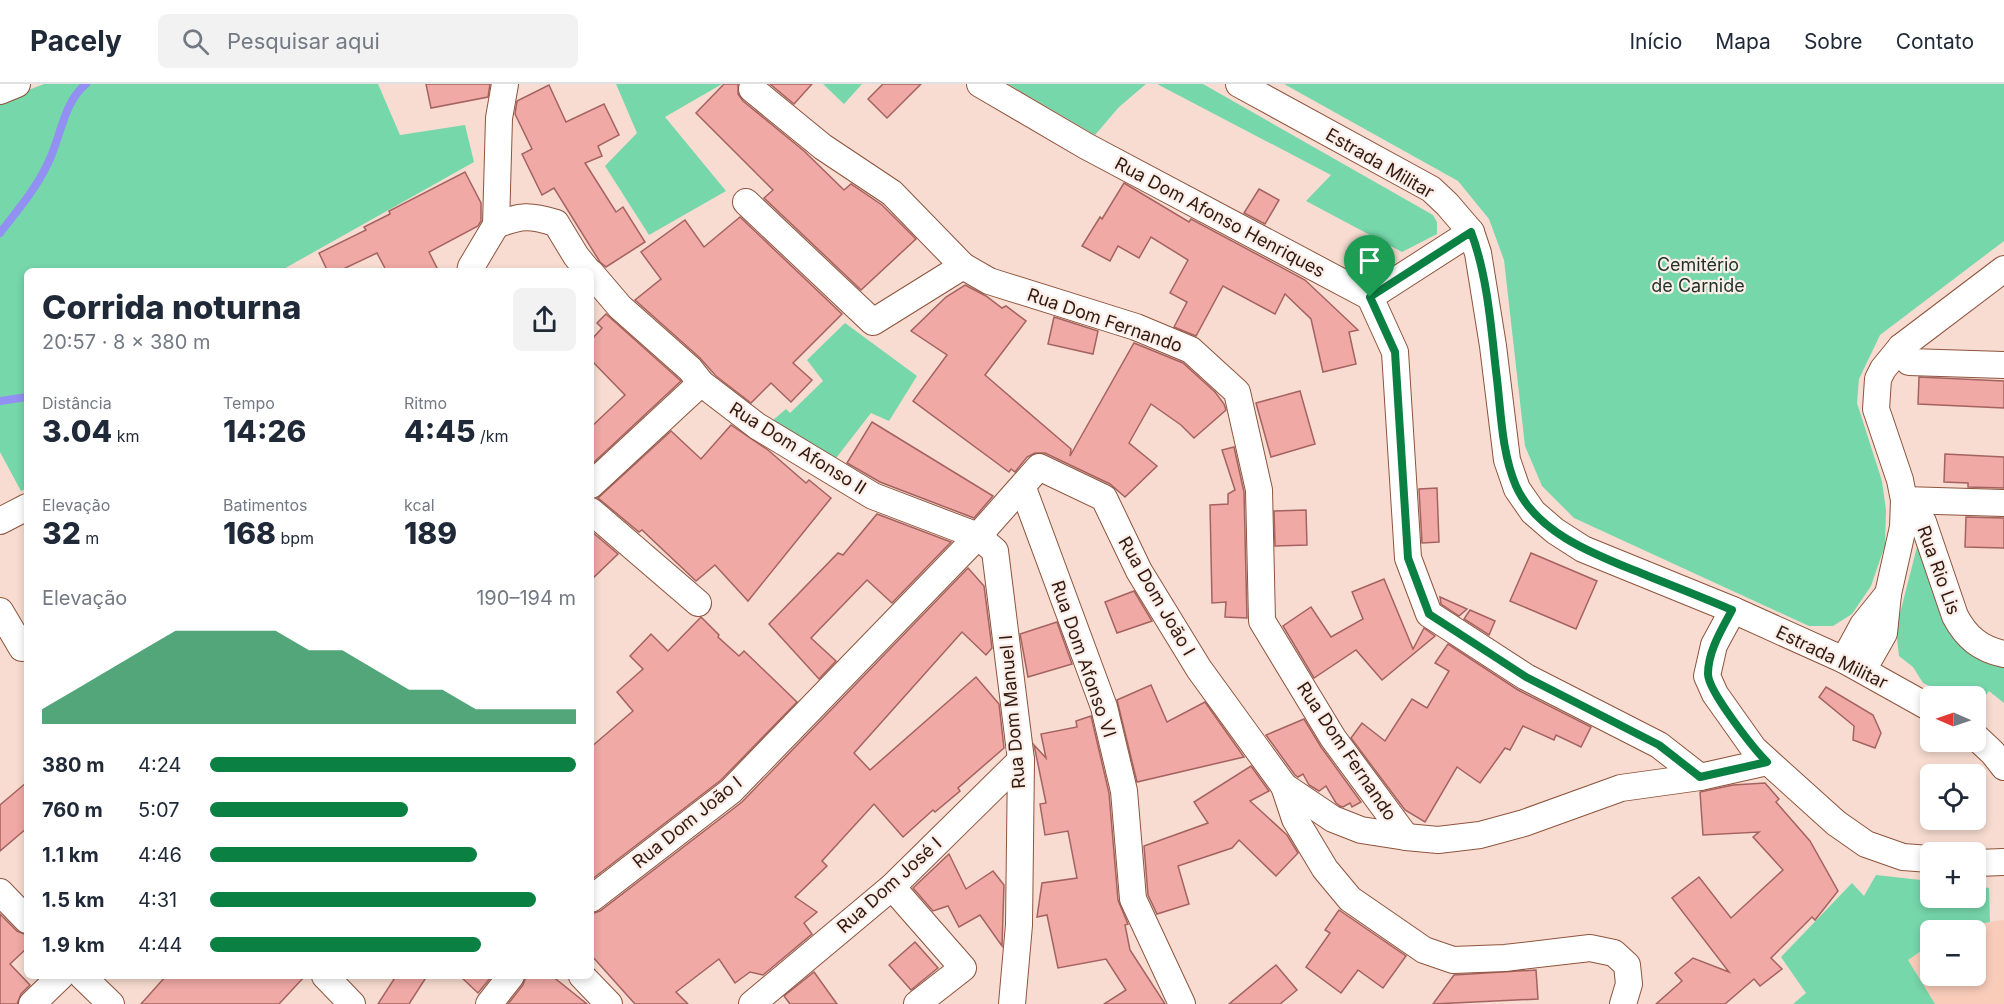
<!DOCTYPE html>
<html lang="pt">
<head>
<meta charset="utf-8">
<style>
	body { margin:0; font-family:Inter,sans-serif; background:#f2f2f3; color:#1f2937; height:100vh; display:flex; flex-direction:column; font-size:22px; white-space:nowrap }
	* { box-sizing:border-box; margin:0 }
	p { font-size:20px; color:#747a83 }
	.icon { flex:none; width:33px; height:33px; fill:none; stroke:currentColor; stroke-width:2; stroke-linecap:round; stroke-linejoin:round }
	.map { position:relative; flex:1; overflow:hidden }
	.panel { position:absolute; left:24px; top:184px; width:570px; height:711px; display:flex; flex-direction:column; background:#fff; border-radius:9px; box-shadow:0 3px 9px #0003 }
	.panel>* { flex:none }
	.needle { width:39px; rotate:272deg }
	.tools { position:absolute; left:1920px; top:602px; display:grid; gap:12px }
	.tools a { display:grid; place-items:center; width:66px; height:66px; border-radius:9px; background:#fff; box-shadow:0 3px 9px #0003; font-size:30px }
	.pin { position:absolute; display:grid; place-items:center; width:51px; height:51px; color:#fff; margin:-62px -26px; border-radius:50% 50% 50% 0; rotate:-45deg; box-shadow:0 0 6px #0007 }
	.pin .icon { rotate:45deg }
	.round { display:grid; place-items:center; flex:none; width:63px; height:63px; border-radius:9px; background:#f2f2f3 }
	.head { display:flex; align-items:center; justify-content:space-between; height:102px; padding:0 18px }
	h1 { font-size:33px; font-weight:800; line-height:45px }
	.figures { display:grid; grid-template-columns:repeat(3,1fr); gap:9px; height:102px; padding:6px 18px }
	.figures div { display:grid; align-content:center }
	.figures b { font-size:30px; font-weight:800 }
	.figures small { font-size:16px; font-weight:400 }
	.figures p { font-size:16px }
	.chart { height:168px; padding:12px 18px }
	.chart p { display:flex; justify-content:space-between }
	.chart svg { width:100%; height:108px; margin-top:6px; fill:#0b8043; opacity:.7 }
	ul { padding:0 18px; list-style:none; font-size:20px }
	li { display:grid; grid-template-columns:96px 72px 1fr; align-items:center; height:45px }
	li i { height:15px; border-radius:8px; background:#0b8043 }
	header { display:flex; align-items:center; gap:36px; box-sizing:border-box; height:84px; padding:0 30px; background:#fff; border-bottom:2px solid #e0e1e3 }
	header strong { font-size:28px }
	nav { display:flex; gap:33px; margin-inline-start:auto; font-size:21px }
	.search { width:420px; height:54px; background:#f2f2f3; display:flex; align-items:center; gap:15px; box-sizing:border-box; padding:0 21px; border-radius:9px; color:#747a83; font-size:22px }
	.map>svg:first-child { display:block }
	.built { fill:#f9ccba }
	.green { fill:#76d7ab }
	.lines { fill:none; stroke-linecap:round; stroke-linejoin:round }
	.stream { stroke:#9290f2; stroke-width:8 }
	.building { fill:#f0a9a5; stroke:#a46360; stroke-width:1.5 }
	.minor-casing { stroke:#8e543c; stroke-width:28 }
	.minor { stroke:#fff; stroke-width:26 }
	.route-casing { stroke:#fff; stroke-width:12 }
	.route { stroke:#0b8043; stroke-width:8 }
	.labels { text-anchor:middle; dominant-baseline:central; stroke-width:4.5; stroke-linejoin:round; paint-order:stroke }
	.street-label { font-size:18px; fill:#321a10; stroke:#fbede7 }
	.park-label { font-size:18px; fill:#1d3329; stroke:#fbede7 }
</style>
</head>
<body>
<header>
<strong>Pacely</strong>
<div class="search"><svg class="icon" aria-label="search" viewBox="0 0 24 24"><circle cx="10" cy="10" r="6"/><path d="M15 15l6 6"/></svg>Pesquisar aqui</div>
<nav><a>Início</a><a>Mapa</a><a>Sobre</a><a>Contato</a></nav>
</header>
<div class="map">
<svg width="2004" height="920" viewBox="0 0 2004 920">
	<rect width="100%" height="100%" fill="#f8dcd1"/>
	<!-- built -->
	<path class="built" d="M 2004,836 L 2004,920 L 1935,920 L 1908,876 L 1930,861 L 1930,891 L 1976,891 L 1976,846 L 1953,846 L 1958,842 Z"/>
	<!-- green -->
	<g class="green">
		<path d="M 44,0 L 378,0 L 400,51 L 465,41 L 474,78 L 280,187 L 27,188 L 27,404 L 21,407 L 0,368 L 0,17 Z"/>
		<path d="M 616,0 L 722,0 L 665,33 L 726,107 L 649,151 L 605,82 L 637,49 Z"/>
		<path d="M 823,0 L 862,0 L 844,20 Z"/>
		<path d="M 1008,0 L 1146,0 L 1119,23 L 1095,51 Z"/>
		<path d="M 1157,0 L 1203,0 L 1433,131 L 1437,138 L 1437,150 L 1402,168 L 1306,117 L 1331,91 Z"/>
		<path d="M 1284,0 L 2004,0 L 2004,157 L 1880,251 L 1859,295 L 1857,319 L 1882,397 L 1886,426 L 1885,461 L 1871,502 L 1852,530 L 1833,542 L 1809,542 L 1574,434 L 1542,402 L 1525,362 L 1504,176 L 1489,135 L 1458,97 Z"/>
		<path d="M 845,239 L 917,292 L 889,337 L 871,329 L 833,378 L 773,336 L 786,325 L 790,329 L 823,297 L 807,276 Z"/>
		<path d="M 1918,459 L 1938,519 L 2004,579 L 2004,619 L 1989,607 L 1977,624 L 1976,612 L 1952,612 L 1923,599 L 1913,583 L 1899,572 L 1896,545 Z"/>
		<path d="M 1876,791 L 1930,797 L 1930,813 L 1976,813 L 1976,802 L 1989,804 L 1990,838 C 1969,841 1952,846 1930,846 L 1930,861 L 1908,876 L 1935,920 L 1793,920 L 1806,909 L 1781,873 L 1852,799 L 1864,812 Z"/>
	</g>
	<g class="lines">
		<!-- stream -->
		<g class="stream">
			<path d="M 0,149 C 17,127 36,105 48,79 C 61,53 63,19 86,0"/>
			<path d="M 0,317 L 27,313"/>
		</g>
	</g>
	<!-- building -->
	<g class="building">
		<path d="M 426,0 L 490,0 L 488,13 L 431,24 Z"/>
		<path d="M 724,0 L 738,0 L 738,10 L 743,17 L 804,67 L 844,106 L 851,100 L 882,121 L 916,155 L 861,206 L 764,114 L 773,106 L 696,29 Z"/>
		<path d="M 770,0 L 812,0 L 794,20 Z"/>
		<path d="M 883,0 L 921,0 L 887,34 L 868,15 Z"/>
		<path d="M 549,1 L 566,38 L 604,20 L 619,51 L 598,62 L 602,72 L 585,79 L 616,128 L 623,123 L 645,158 L 606,183 L 600,178 L 554,104 L 542,111 L 522,70 L 532,65 L 515,30 L 517,17 Z"/>
		<path d="M 465,88 L 481,119 L 481,137 L 478,142 L 429,168 L 439,188 L 387,188 L 377,169 L 337,188 L 328,188 L 319,169 L 366,146 L 364,143 L 390,130 L 389,127 Z"/>
		<path d="M 1124,99 L 1189,138 L 1191,135 L 1305,196 L 1358,246 L 1349,248 L 1356,280 L 1323,288 L 1311,235 L 1285,210 L 1275,230 L 1223,202 L 1196,252 L 1174,243 L 1187,218 L 1170,209 L 1188,176 L 1151,153 L 1139,174 L 1118,162 L 1110,177 L 1082,162 L 1100,133 L 1102,135 Z"/>
		<path d="M 1259,105 L 1279,116 L 1265,140 L 1244,129 Z"/>
		<path d="M 740,133 L 842,230 L 793,279 L 812,296 L 791,318 L 771,299 L 751,319 L 716,292 L 700,274 L 635,216 L 661,195 L 641,168 L 685,136 L 704,163 Z"/>
		<path d="M 965,201 L 986,212 L 1002,224 L 1006,222 L 1026,237 L 985,291 L 1071,365 L 1070,372 L 1134,259 L 1183,279 L 1215,308 L 1224,320 L 1226,326 L 1194,354 L 1181,341 L 1151,320 L 1129,359 L 1157,382 L 1125,413 L 1110,400 L 1045,369 L 1035,369 L 1027,373 L 1015,388 L 1011,385 L 1009,388 L 913,317 L 947,271 L 911,247 L 946,213 Z"/>
		<path d="M 606,230 L 681,297 L 591,381 L 591,343 L 625,311 L 591,276 L 591,256 L 602,244 L 597,239 Z"/>
		<path d="M 1054,233 L 1098,247 L 1093,270 L 1048,260 Z"/>
		<path d="M 1919,293 L 2004,297 L 2004,324 L 1918,320 Z"/>
		<path d="M 1300,307 L 1315,360 L 1271,373 L 1256,319 Z"/>
		<path d="M 872,338 L 993,412 L 974,434 L 880,398 L 847,379 Z"/>
		<path d="M 731,341 L 768,366 L 806,399 L 809,396 L 831,414 L 748,517 L 715,481 L 696,497 L 642,446 L 639,448 L 598,414 L 671,347 L 701,375 Z"/>
		<path d="M 1234,363 L 1244,408 L 1247,534 L 1225,533 L 1226,518 L 1212,519 L 1210,421 L 1228,420 L 1228,410 L 1235,406 L 1222,366 Z"/>
		<path d="M 1945,370 L 2004,373 L 2004,404 L 1968,403 L 1968,399 L 1944,398 Z"/>
		<path d="M 1437,404 L 1439,458 L 1422,459 L 1419,405 Z"/>
		<path d="M 1306,426 L 1307,461 L 1275,462 L 1274,427 Z"/>
		<path d="M 877,430 L 951,458 L 892,519 L 867,496 L 811,554 L 836,577 L 819,595 L 769,540 L 838,469 L 843,471 Z"/>
		<path d="M 1966,433 L 2004,434 L 2004,464 L 1965,463 Z"/>
		<path d="M 591,447 L 618,470 L 591,496 Z"/>
		<path d="M 1531,469 L 1597,497 L 1576,545 L 1510,517 Z"/>
		<path d="M 968,484 L 984,502 L 992,564 L 986,571 L 962,548 L 854,669 L 870,686 L 976,593 L 999,620 L 1004,664 L 958,704 L 960,707 L 935,728 L 933,726 L 903,753 L 874,720 L 822,777 L 827,782 L 795,813 L 817,828 L 804,839 L 812,850 L 763,891 L 750,888 L 735,899 L 719,875 L 676,908 L 688,920 L 635,920 L 591,871 L 591,830 L 600,827 L 742,718 Z"/>
		<path d="M 1384,495 L 1413,565 L 1424,544 L 1435,552 L 1382,596 L 1356,566 L 1314,594 L 1283,542 L 1311,523 L 1331,553 L 1363,535 L 1352,508 Z"/>
		<path d="M 1134,507 L 1152,537 L 1117,549 L 1105,518 Z"/>
		<path d="M 1440,513 L 1467,525 L 1459,532 L 1441,520 Z"/>
		<path d="M 1470,526 L 1495,537 L 1489,551 L 1464,535 Z"/>
		<path d="M 701,533 L 719,551 L 718,553 L 739,572 L 744,567 L 797,618 L 721,696 L 591,796 L 591,663 L 633,627 L 617,608 L 643,585 L 630,572 L 651,550 L 668,567 Z"/>
		<path d="M 1057,538 L 1072,580 L 1028,593 L 1020,550 Z"/>
		<path d="M 1448,560 L 1518,606 L 1591,643 L 1581,663 L 1556,651 L 1554,656 L 1523,642 L 1510,666 L 1505,664 L 1480,699 L 1457,683 L 1425,738 L 1405,726 L 1351,654 L 1362,639 L 1385,657 L 1412,615 L 1427,624 L 1449,587 L 1435,579 Z"/>
		<path d="M 1151,601 L 1167,638 L 1205,618 L 1244,673 L 1137,698 L 1117,616 Z"/>
		<path d="M 1826,603 L 1873,631 L 1881,649 L 1875,664 L 1853,656 L 1854,642 L 1819,613 Z"/>
		<path d="M 1091,632 L 1109,709 L 1118,816 L 1128,840 L 1125,841 L 1130,866 L 1165,920 L 1104,920 L 1126,906 L 1106,875 L 1058,884 L 1047,831 L 1037,833 L 1042,799 L 1077,794 L 1068,747 L 1045,751 L 1040,720 L 1046,719 L 1034,661 L 1046,674 L 1041,650 L 1077,643 L 1076,637 Z"/>
		<path d="M 1304,635 L 1321,663 L 1361,718 L 1352,723 L 1350,719 L 1343,723 L 1340,722 L 1336,719 L 1326,702 L 1319,707 L 1309,701 L 1303,690 L 1298,693 L 1295,691 L 1266,651 Z"/>
		<path d="M 1251,682 L 1269,707 L 1250,717 L 1287,751 L 1298,769 L 1276,792 L 1239,756 L 1232,764 L 1178,782 L 1189,820 L 1157,830 L 1148,811 L 1144,762 L 1208,739 L 1194,718 Z"/>
		<path d="M 27,698 L 27,744 L 0,767 L 0,721 Z"/>
		<path d="M 1765,699 L 1779,715 L 1776,718 L 1810,757 L 1838,807 L 1815,836 L 1812,833 L 1771,874 L 1782,885 L 1760,902 L 1754,895 L 1725,920 L 1656,920 L 1682,897 L 1675,889 L 1693,874 L 1729,888 L 1672,814 L 1699,793 L 1731,834 L 1783,786 L 1753,753 L 1759,748 L 1703,751 L 1700,708 L 1733,701 Z"/>
		<path d="M 949,770 L 966,805 L 993,787 L 1004,801 L 1002,862 L 980,831 L 959,843 L 948,822 L 933,827 L 913,804 Z"/>
		<path d="M 1339,826 L 1406,872 L 1383,904 L 1358,886 L 1341,909 L 1306,883 L 1330,849 L 1325,846 Z"/>
		<path d="M 0,830 L 17,847 L 27,851 L 27,864 L 10,880 L 30,901 L 21,910 L 17,920 L 0,920 Z"/>
		<path d="M 915,858 L 938,884 L 911,906 L 889,881 Z"/>
		<path d="M 1276,881 L 1297,906 L 1280,920 L 1229,920 Z"/>
		<path d="M 1536,886 L 1538,915 L 1433,920 L 1454,891 Z"/>
		<path d="M 814,888 L 837,920 L 790,920 L 784,912 Z"/>
		<path d="M 166,892 L 305,892 L 279,920 L 141,920 Z"/>
		<path d="M 396,892 L 427,892 L 409,920 L 378,920 Z"/>
		<path d="M 460,892 L 492,892 L 478,909 Z"/>
		<path d="M 526,892 L 552,892 L 587,920 L 508,920 L 523,901 Z"/>
	</g>
	<g class="lines">
		<!-- minor casing -->
		<g class="minor-casing">
			<g id="minor">
				<path d="M 980,0 L 1086,62 L 1370,213 L 1395,268 L 1408,474 L 1429,530 L 1526,593 L 1659,661 L 1700,693"/>
				<path d="M 1239,0 L 1431,105 L 1447,120 L 1471,148 L 1478,169 L 1493,262 L 1507,376 L 1517,405 L 1533,428 L 1555,447 L 1583,465 L 1733,526 L 1844,576 L 1930,624"/>
				<path d="M 752,5 L 823,63 L 892,109 L 963,182 L 989,197 L 1136,243 L 1191,266 L 1237,308 L 1259,406 L 1262,537 L 1333,654 L 1406,753"/>
				<path d="M 0,7 L 17,0"/>
				<path d="M 746,118 L 873,238 L 963,182"/>
				<path d="M 496,141 C 521,131 530,131 556,139 L 576,172 L 589,188"/>
				<path d="M 470,188 L 471,183 L 496,141 L 499,34 L 505,0"/>
				<path d="M 591,189 L 620,223 L 690,285 L 701,299 L 757,342 L 873,412 L 978,452 L 995,467 L 1021,676 L 1019,841 L 1012,920"/>
				<path d="M 1370,213 L 1471,148"/>
				<path d="M 1901,263 L 1909,278 L 2004,281"/>
				<path d="M 591,401 L 701,299"/>
				<path d="M 1023,404 L 1104,623 L 1124,707 L 1133,815 L 1182,920"/>
				<path d="M 1904,416 L 1923,438 L 1955,532 C 1966,553 1980,565 2004,570"/>
				<path d="M 1904,416 L 2004,419"/>
				<path d="M 591,427 L 698,519"/>
				<path d="M 0,437 L 27,423"/>
				<path d="M 1733,526 L 1714,561 L 1707,592 L 1715,610 L 1754,665 L 1836,739 L 1866,760 L 1903,773 L 1930,775"/>
				<path d="M 0,527 L 22,564"/>
				<path d="M 1844,576 L 1863,541 L 1888,510"/>
				<path d="M 1863,586 L 1884,549 L 1888,510 L 1903,443 L 1904,416 L 1900,396 L 1876,325 L 1878,295 L 1883,285 L 1901,263 L 2004,185"/>
				<path d="M 1976,653 L 1993,669 L 2004,683"/>
				<path d="M 1284,702 L 1295,735 L 1325,785 L 1350,815 L 1424,866 L 1453,876 L 1505,874 L 1590,864 L 1614,869 L 1627,881 L 1629,900 L 1623,920"/>
				<path d="M 1976,779 L 2004,778"/>
				<path d="M 892,803 L 963,884 L 917,920"/>
				<path d="M 0,808 L 27,836"/>
				<path d="M 591,815 L 731,707 L 978,452 L 1039,383 L 1104,414 L 1139,487 L 1199,585 L 1284,702 L 1333,735 L 1361,746 L 1406,753 L 1438,756 L 1480,751 L 1524,739 L 1621,704 L 1700,693 L 1767,678"/>
				<path d="M 82,892 L 111,920"/>
				<path d="M 325,892 L 352,920"/>
				<path d="M 582,892 L 609,920"/>
				<path d="M 32,920 L 61,892"/>
				<path d="M 489,920 L 511,892"/>
				<path d="M 752,920 L 892,803 L 1021,676"/>
			</g>
		</g>
		<!-- minor -->
		<use href="#minor" class="minor"/>
	</g>
	<g class="lines">
		<!-- route casing -->
		<g class="route-casing">
			<path id="route" d="M 1471,148 C 1487,190 1491,242 1496,287 C 1501,325 1501,367 1516,402 C 1538,452 1602,473 1648,492 C 1676,503 1704,514 1732,526 C 1722,545 1708,567 1708,590 C 1708,607 1754,665 1767,678 L 1700,693 L 1659,661 L 1526,593 L 1429,530 L 1408,474 L 1395,268 L 1370,213 Z"/>
		</g>
		<!-- route -->
		<use href="#route" class="route"/>
	</g>
	<g class="labels">
		<!-- street labels -->
		<g class="street-label">
			<text transform="translate(1380 79) rotate(30)">Estrada Militar</text>
			<text transform="translate(1220 133) rotate(28)">Rua Dom Afonso Henriques</text>
			<text transform="translate(1105 236) rotate(19)">Rua Dom Fernando</text>
			<text transform="translate(798 364) rotate(32)">Rua Dom Afonso II</text>
			<text transform="translate(1939 486) rotate(70)">Rua Rio Lis</text>
			<text transform="translate(1157 512) rotate(60)">Rua Dom João I</text>
			<text transform="translate(1832 573) rotate(26)">Estrada Militar</text>
			<text transform="translate(1084 575) rotate(71)">Rua Dom Afonso VI</text>
			<text transform="translate(1012 628) rotate(-95)">Rua Dom Manuel I</text>
			<text transform="translate(1347 667) rotate(56)">Rua Dom Fernando</text>
			<text transform="translate(687 738) rotate(-39)">Rua Dom João I</text>
			<text transform="translate(889 801) rotate(-42)">Rua Dom José I</text>
		</g>
		<!-- park labels -->
		<g class="park-label">
			<text x="1698" y="180">Cemitério<tspan x="1698" dy="21">de Carnide</tspan></text>
		</g>
	</g>
</svg>
<div class="tools">
<a><svg class="needle" viewBox="-14 -14 28 28"><path d="M0-13l5 13h-10z" fill="#e53935"/><path d="M0 13l5-13h-10z" fill="#747a83"/></svg></a>
<a><svg class="icon" aria-label="locate" viewBox="0 0 24 24"><circle cx="12" cy="12" r="6"/><path d="M12 2v4M12 18v4M2 12h4M18 12h4"/></svg></a>
<a>+</a>
<a>−</a>
</div>
<div class="pin" style="left:1370px;top:213px;background:#1e9e55"><svg class="icon" aria-label="arrive" viewBox="0 0 24 24"><path d="M6 21V4h12l-3 4 3 4H6"/></svg></div>
<section class="panel">
<div class="head"><div><h1>Corrida noturna</h1><p>20:57 · 8 × 380 m</p></div><a class="round"><svg class="icon" aria-label="share" viewBox="0 0 24 24"><path d="M12 15V3M7 8l5-5 5 5M5 13v7h14v-7"/></svg></a></div>
<div class="figures">
<div><p>Distância</p><b>3.04<small> km</small></b></div>
<div><p>Tempo</p><b>14:26</b></div>
<div><p>Ritmo</p><b>4:45<small> /km</small></b></div>
</div>
<div class="figures">
<div><p>Elevação</p><b>32<small> m</small></b></div>
<div><p>Batimentos</p><b>168<small> bpm</small></b></div>
<div><p>kcal</p><b>189</b></div>
</div>
<div class="chart"><p><span>Elevação</span>190–194 m</p>
<svg viewBox="0 0 160 44" preserveAspectRatio="none"><path d="M0 44V38L10 30L20 22L30 14L40 6L50 6L60 6L70 6L80 14L90 14L100 22L110 30L120 30L130 38L140 38L150 38L160 38V44z"/></svg>
</div>
<ul>
<li><b>380 m</b>4:24<i style="width:100%"></i></li>
<li><b>760 m</b>5:07<i style="width:54%"></i></li>
<li><b>1.1 km</b>4:46<i style="width:73%"></i></li>
<li><b>1.5 km</b>4:31<i style="width:89%"></i></li>
<li><b>1.9 km</b>4:44<i style="width:74%"></i></li>
</ul>
</section>
</div>
</body>
</html>
